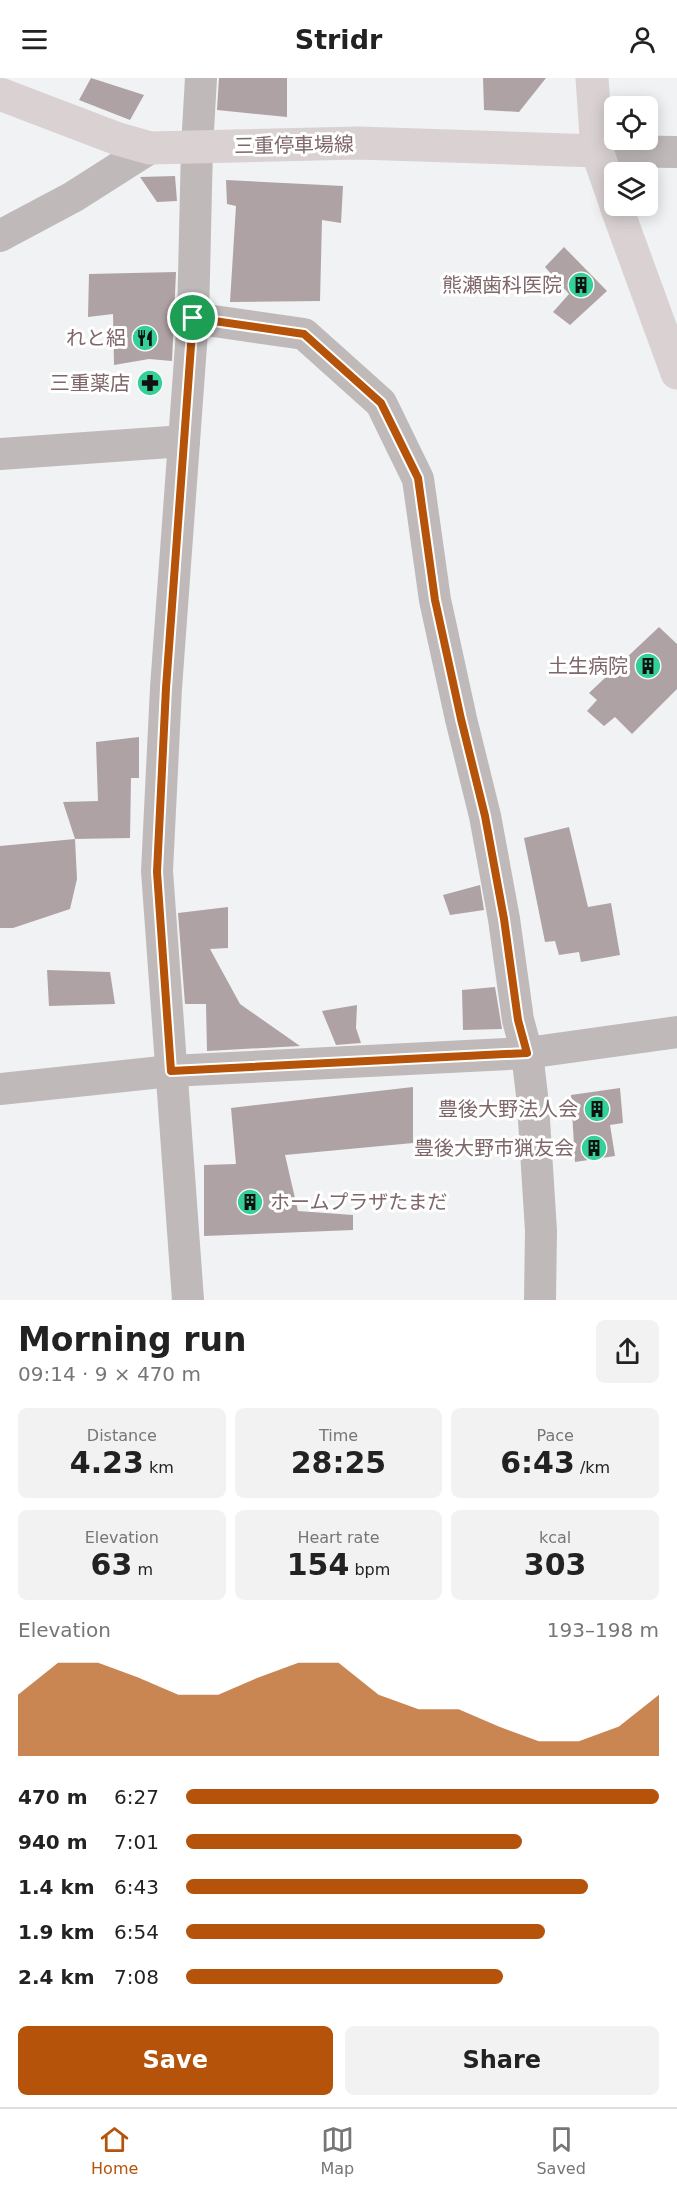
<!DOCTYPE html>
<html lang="en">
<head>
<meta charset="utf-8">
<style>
	body { margin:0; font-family:"DejaVu Sans","Noto Sans JP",sans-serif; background:#f2f2f2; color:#222; height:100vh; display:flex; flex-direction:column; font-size:22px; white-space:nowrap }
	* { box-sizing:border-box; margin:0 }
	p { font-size:20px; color:#767676 }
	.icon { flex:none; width:33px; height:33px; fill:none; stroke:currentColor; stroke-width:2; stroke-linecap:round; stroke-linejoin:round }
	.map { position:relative; height:1222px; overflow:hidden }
	.panel { display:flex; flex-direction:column; background:#fff; flex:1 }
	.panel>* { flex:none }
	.controls { position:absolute; left:604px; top:18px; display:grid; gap:12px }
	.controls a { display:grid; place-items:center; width:54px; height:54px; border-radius:9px; background:#fff; box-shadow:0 3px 15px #0003; font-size:30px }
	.pin { position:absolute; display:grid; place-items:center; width:51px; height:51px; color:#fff; margin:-26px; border:3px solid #fff; border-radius:50%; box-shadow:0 2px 6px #0007 }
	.round { display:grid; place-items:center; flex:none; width:63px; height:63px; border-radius:9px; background:#f2f2f2 }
	.summary { display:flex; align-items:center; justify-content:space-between; height:102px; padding:0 18px }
	h1 { font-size:33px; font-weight:700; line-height:45px }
	.stats { display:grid; grid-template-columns:repeat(3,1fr); gap:9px; height:102px; padding:6px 18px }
	.stats div { display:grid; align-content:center; border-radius:9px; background:#f2f2f2; text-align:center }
	.stats b { font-size:30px; font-weight:700 }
	.stats small { font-size:16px; font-weight:400 }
	.stats p { font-size:16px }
	.chart { height:168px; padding:12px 18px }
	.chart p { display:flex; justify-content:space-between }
	.chart svg { width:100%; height:108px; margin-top:6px; fill:#b45309; opacity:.7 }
	.button { display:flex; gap:12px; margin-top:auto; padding:12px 18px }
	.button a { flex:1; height:69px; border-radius:9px; background:#b45309; color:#fff; font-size:24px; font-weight:700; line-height:69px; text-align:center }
	.button a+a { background:#f2f2f2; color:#222 }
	ul { padding:0 18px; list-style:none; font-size:20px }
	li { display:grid; grid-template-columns:96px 72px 1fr; align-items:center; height:45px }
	li i { height:15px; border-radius:8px; background:#b45309 }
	header { display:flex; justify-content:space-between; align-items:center; height:78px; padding:0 18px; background:#fff; font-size:27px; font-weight:700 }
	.tab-bar { display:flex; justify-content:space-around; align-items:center; height:84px; border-top:2px solid #e0e0e0; background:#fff; font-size:16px; color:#767676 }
	.tab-bar a { display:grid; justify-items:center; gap:3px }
	.tab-bar .current { color:#b45309 }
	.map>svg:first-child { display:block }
	.building { fill:#afa2a4 }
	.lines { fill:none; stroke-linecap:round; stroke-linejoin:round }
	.minor { stroke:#c0b9ba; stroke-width:32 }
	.major { stroke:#d9d1d2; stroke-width:33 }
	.highway { stroke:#d9d1d2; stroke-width:33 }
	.route-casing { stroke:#fff; stroke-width:12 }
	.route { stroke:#b45309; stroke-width:8 }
	.labels { text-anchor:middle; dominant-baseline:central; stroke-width:6; stroke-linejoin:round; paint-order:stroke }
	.street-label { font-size:20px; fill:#7e6669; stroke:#fff }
	.poi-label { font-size:20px; fill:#7e6669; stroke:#fff; text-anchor:end }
</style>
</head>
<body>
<header><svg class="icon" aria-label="menu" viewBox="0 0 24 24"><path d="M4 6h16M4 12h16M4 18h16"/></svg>Stridr<svg class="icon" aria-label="person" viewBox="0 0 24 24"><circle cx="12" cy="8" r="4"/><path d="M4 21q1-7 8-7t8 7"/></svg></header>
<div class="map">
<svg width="677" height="1222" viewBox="0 0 677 1222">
	<rect width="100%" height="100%" fill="#f0f2f4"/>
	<!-- building -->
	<g class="building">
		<path d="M 91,0 L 144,17 L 130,42 L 79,22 Z"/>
		<path d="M 219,0 L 287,0 L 287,39 L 217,32 Z"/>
		<path d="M 483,0 L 546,0 L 519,34 L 484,32 Z"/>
		<path d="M 175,98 L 177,123 L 157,124 L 140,99 Z"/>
		<path d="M 226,102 L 343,108 L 341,145 L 322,142 L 320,223 L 230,224 L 236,128 L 227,126 Z"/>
		<path d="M 564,169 L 607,213 L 570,247 L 553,234 L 569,216 L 545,189 Z"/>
		<path d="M 176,194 L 172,283 L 149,281 L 114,287 L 113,236 L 88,239 L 89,196 Z"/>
		<path d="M 659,549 L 677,566 L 677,611 L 632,656 L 615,639 L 604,648 L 587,633 L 597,622 L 589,615 Z"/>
		<path d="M 139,659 L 139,700 L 131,700 L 130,760 L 75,761 L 63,724 L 98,723 L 96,664 Z"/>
		<path d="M 569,749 L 588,829 L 611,825 L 620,877 L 581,884 L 579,874 L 559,877 L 555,863 L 545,864 L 524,760 Z"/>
		<path d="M 75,761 L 77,801 L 70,831 L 13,850 L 0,850 L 0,768 Z"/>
		<path d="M 480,807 L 484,832 L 450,837 L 443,817 Z"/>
		<path d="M 228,829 L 228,870 L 210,871 L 240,926 L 300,968 L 207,973 L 206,926 L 185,926 L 178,835 Z"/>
		<path d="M 47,892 L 110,894 L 115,926 L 49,928 Z"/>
		<path d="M 495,909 L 502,951 L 463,952 L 462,912 Z"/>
		<path d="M 357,927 L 356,950 L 361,965 L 336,967 L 322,933 Z"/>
		<path d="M 413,1009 L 413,1065 L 285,1077 L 298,1133 L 353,1137 L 353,1152 L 204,1158 L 204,1087 L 236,1086 L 231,1030 Z"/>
		<path d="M 620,1010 L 623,1045 L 610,1047 L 615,1078 L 575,1084 L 571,1017 Z"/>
	</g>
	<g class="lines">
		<!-- minor -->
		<g class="minor">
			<path d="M 597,73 L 677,74"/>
			<path d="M 0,158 L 73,119 L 150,70"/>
			<path d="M 193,240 L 304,256 L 381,325 L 418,401 L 435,522 L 461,641 L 485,738 L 504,841 L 518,942 L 527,975 L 533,1026 L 541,1153 L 540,1222"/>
			<path d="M 0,376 L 184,363"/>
			<path d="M 0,1011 L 171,993 L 527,975 L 677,954"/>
			<path d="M 188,1222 L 157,793 L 166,610 L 193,240 L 197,69 L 201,0"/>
		</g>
		<!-- major -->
		<path class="major" d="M 0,16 L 118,61 L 150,70 L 358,65 L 597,73"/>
		<!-- highway -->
		<g class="highway">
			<path d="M 592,0 L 597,73 L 615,124"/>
			<path d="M 616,128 L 677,295"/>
		</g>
	</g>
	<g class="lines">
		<!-- route casing -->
		<g class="route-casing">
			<path id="route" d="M 193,240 L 304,256 L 381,325 L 418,400 L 435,522 L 461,641 L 485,738 L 504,841 L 518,942 L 527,975 L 171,993 L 157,794 L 166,610 Z"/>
		</g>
		<!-- route -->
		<use href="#route" class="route"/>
	</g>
	<!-- icons -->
	<defs>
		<g id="building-disc" transform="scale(1.35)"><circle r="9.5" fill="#35d098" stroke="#fff"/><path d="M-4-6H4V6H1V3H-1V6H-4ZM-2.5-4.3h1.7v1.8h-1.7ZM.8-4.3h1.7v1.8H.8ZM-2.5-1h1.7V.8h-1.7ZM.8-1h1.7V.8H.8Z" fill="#111"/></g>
		<g id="restaurant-disc" transform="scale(1.35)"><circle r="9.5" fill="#35d098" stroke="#fff"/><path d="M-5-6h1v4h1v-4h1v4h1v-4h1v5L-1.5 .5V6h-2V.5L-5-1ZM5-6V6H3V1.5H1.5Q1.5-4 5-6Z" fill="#111"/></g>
		<g id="pharmacy-disc" transform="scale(1.35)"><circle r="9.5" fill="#35d098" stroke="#fff"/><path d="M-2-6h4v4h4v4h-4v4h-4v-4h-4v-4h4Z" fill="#111"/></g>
	</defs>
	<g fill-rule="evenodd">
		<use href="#building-disc" x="581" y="207"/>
		<use href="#restaurant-disc" x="145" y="260"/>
		<use href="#pharmacy-disc" x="150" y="305"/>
		<use href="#building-disc" x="648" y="588"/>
		<use href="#building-disc" x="597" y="1031"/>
		<use href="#building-disc" x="594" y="1070"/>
		<use href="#building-disc" x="250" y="1124"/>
	</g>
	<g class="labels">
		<!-- street labels -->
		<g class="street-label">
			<text transform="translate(294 67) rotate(-1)">三重停車場線</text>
		</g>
		<!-- poi labels -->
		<g class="poi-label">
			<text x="562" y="207">熊瀬歯科医院</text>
			<text x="126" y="260">れと絽</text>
			<text x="130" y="305">三重薬店</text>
			<text x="628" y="588">土生病院</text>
			<text x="578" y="1031">豊後大野法人会</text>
			<text x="574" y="1070">豊後大野市猟友会</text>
			<text x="270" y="1124" text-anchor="start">ホームプラザたまだ</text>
		</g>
	</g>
</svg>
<div class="controls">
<a><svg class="icon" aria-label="locate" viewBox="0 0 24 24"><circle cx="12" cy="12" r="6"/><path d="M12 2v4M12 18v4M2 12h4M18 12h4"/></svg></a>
<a><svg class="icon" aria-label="layers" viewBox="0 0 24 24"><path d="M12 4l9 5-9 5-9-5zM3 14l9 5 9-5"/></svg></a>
</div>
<div class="pin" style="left:193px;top:240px;background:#1e9e55"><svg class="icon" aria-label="arrive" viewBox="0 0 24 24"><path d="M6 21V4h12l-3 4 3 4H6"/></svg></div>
</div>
<section class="panel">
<div class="summary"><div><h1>Morning run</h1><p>09:14 · 9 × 470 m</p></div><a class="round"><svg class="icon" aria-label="share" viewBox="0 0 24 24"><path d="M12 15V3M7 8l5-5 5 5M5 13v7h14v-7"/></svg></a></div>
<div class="stats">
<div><p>Distance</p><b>4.23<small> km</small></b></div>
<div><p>Time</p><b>28:25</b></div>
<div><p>Pace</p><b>6:43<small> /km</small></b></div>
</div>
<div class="stats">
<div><p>Elevation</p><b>63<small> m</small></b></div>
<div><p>Heart rate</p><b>154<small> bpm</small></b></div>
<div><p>kcal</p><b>303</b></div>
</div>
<div class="chart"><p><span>Elevation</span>193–198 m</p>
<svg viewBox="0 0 160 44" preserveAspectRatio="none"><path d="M0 44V19L10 6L20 6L30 12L40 19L50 19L60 12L70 6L80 6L90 19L100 25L110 25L120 32L130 38L140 38L150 32L160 19V44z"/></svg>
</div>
<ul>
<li><b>470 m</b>6:27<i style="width:100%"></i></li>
<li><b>940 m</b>7:01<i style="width:71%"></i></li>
<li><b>1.4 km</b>6:43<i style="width:85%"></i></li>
<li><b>1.9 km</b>6:54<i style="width:76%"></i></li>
<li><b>2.4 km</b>7:08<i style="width:67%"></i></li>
</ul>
<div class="button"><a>Save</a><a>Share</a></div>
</section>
<nav class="tab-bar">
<a class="current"><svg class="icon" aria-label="home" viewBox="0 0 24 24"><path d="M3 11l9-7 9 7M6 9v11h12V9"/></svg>Home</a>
<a><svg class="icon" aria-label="map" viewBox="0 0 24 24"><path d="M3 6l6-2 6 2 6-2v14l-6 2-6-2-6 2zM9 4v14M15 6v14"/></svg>Map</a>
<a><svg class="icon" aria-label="saved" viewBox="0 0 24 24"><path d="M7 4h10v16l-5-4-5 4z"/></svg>Saved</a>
</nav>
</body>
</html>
